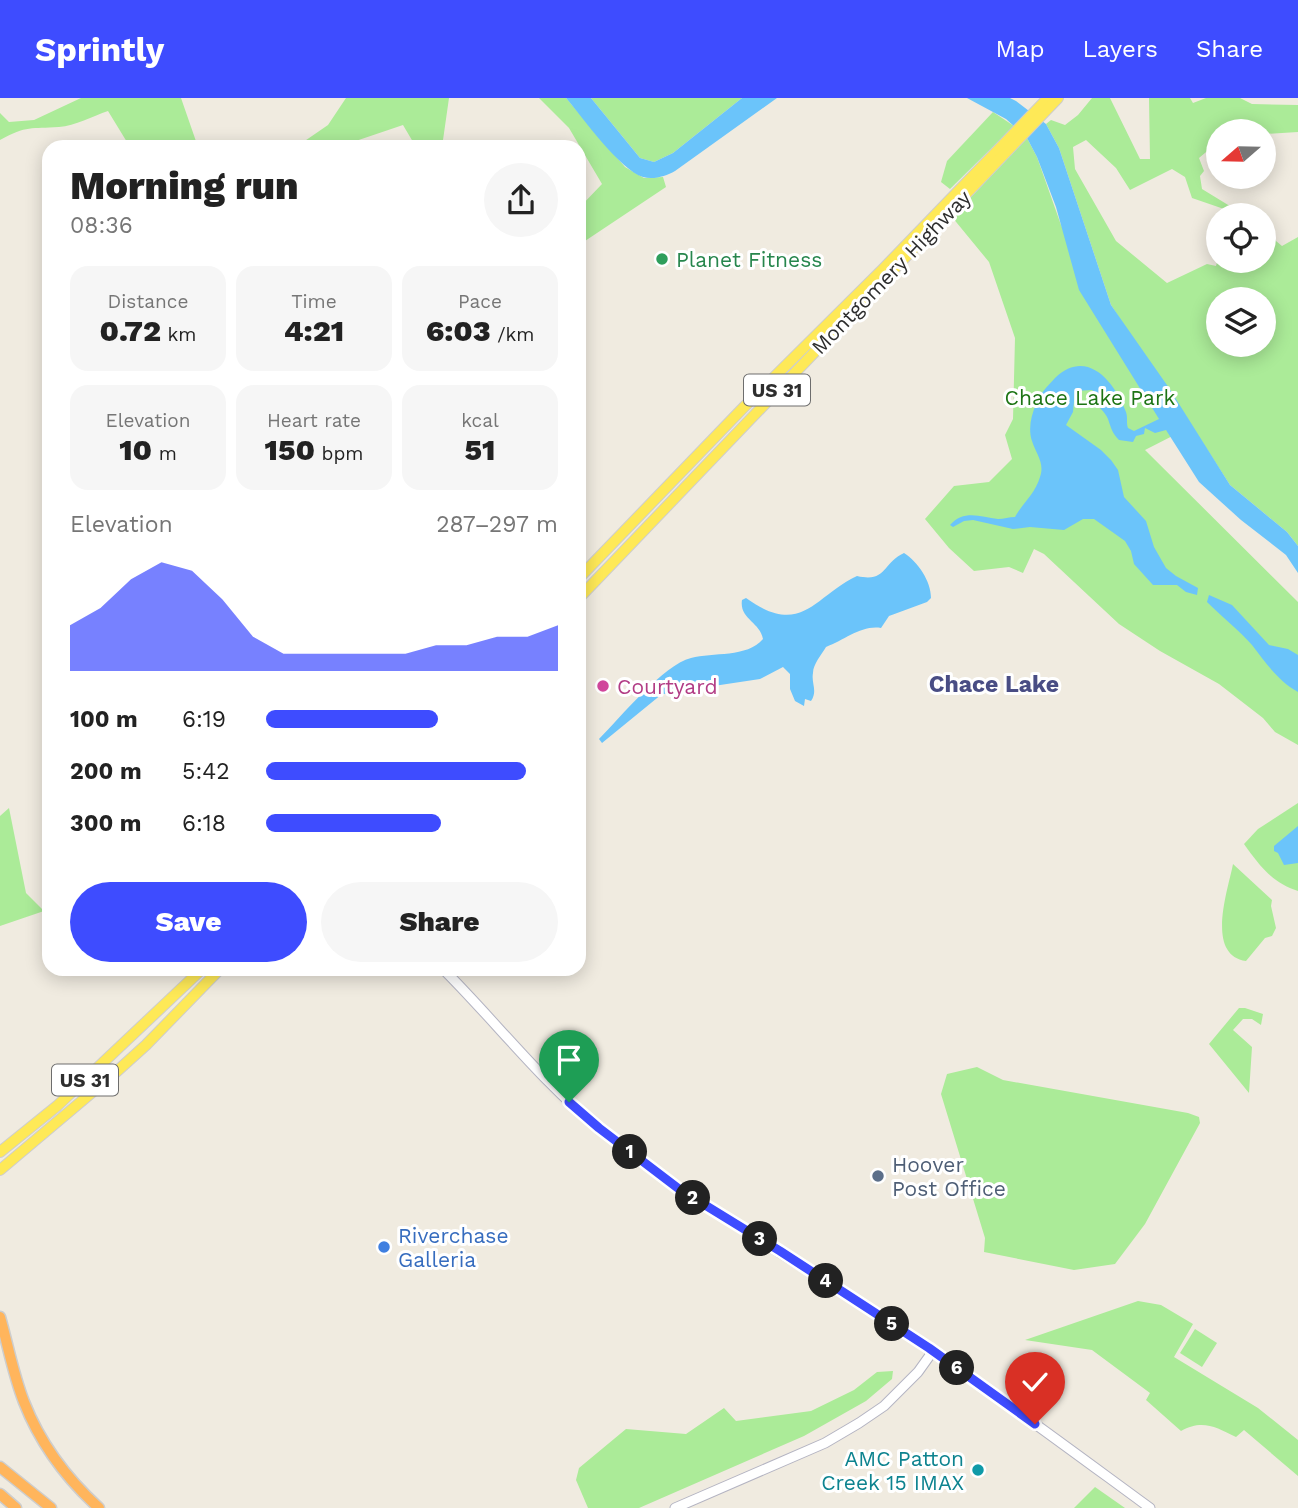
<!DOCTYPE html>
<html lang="en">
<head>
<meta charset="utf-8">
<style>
	body { margin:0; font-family:"Work Sans",sans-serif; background:#f6f6f6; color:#222; height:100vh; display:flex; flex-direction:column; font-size:26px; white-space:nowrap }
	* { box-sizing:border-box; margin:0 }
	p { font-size:23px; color:#767676 }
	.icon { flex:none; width:38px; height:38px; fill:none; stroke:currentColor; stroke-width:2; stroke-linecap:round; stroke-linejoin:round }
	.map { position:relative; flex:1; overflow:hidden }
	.panel { position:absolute; left:42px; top:42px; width:544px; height:836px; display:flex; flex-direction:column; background:#fff; border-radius:21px; box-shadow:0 4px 18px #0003 }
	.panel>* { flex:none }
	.needle { width:46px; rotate:250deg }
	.fabs { position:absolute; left:1206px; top:21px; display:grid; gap:14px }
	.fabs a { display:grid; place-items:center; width:70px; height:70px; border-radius:50%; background:#fff; box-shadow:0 4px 18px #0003; font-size:35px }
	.pin { position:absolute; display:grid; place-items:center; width:60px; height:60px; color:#fff; margin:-72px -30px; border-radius:50% 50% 50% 0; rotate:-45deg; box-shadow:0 0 7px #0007 }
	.pin .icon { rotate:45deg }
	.km { position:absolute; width:35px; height:35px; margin:-18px; border-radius:50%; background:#222; color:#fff; font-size:19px; line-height:35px; text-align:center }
	.round { display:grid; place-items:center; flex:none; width:74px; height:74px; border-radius:37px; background:#f6f6f6 }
	.overview { display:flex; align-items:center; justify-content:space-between; height:119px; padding:0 28px }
	h1 { font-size:38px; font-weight:800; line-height:52px }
	.figures { display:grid; grid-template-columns:repeat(3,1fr); gap:10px; height:119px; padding:7px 28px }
	.figures div { display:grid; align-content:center; border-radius:18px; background:#f6f6f6; text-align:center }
	.figures b { font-size:30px; font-weight:800 }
	.figures small { font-size:19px; font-weight:400 }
	.figures p { font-size:19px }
	.chart { height:196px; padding:14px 28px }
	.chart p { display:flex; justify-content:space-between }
	.chart svg { width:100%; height:126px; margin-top:7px; fill:#3e4cff; opacity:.7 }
	.button { display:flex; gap:14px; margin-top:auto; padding:14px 28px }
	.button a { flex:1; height:80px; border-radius:42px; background:#3e4cff; color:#fff; font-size:28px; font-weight:800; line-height:80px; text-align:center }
	.button a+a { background:#f6f6f6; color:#222 }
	ul { padding:0 28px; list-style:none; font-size:23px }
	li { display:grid; grid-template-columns:112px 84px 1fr; align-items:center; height:52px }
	li i { height:18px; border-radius:9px; background:#3e4cff }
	header { display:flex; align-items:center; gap:42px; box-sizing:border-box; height:98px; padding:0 35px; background:#3e4cff; color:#fff }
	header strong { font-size:33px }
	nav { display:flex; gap:38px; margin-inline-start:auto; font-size:24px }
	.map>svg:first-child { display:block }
	.green { fill:#abeb98; fill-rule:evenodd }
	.water { fill:#6bc4fa }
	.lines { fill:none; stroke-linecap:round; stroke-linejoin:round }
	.secondary-casing { stroke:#b4b4c2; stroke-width:11 }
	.primary-casing { stroke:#cdcdcd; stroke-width:12 }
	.motorway-casing { stroke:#cdcdcd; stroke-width:13 }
	.secondary { stroke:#fff; stroke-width:9 }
	.primary { stroke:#fee957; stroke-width:10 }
	.motorway { stroke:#ffb55c; stroke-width:10 }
	.route-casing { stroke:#fff; stroke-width:14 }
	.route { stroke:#3e4cff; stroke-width:9 }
	.leisure-dot { fill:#2e9e5b; stroke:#fff; stroke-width:2.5 }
	.hotel-dot { fill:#d1479c; stroke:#fff; stroke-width:2.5 }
	.service-dot { fill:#5c6f8a; stroke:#fff; stroke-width:2.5 }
	.shop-dot { fill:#3f7fe0; stroke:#fff; stroke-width:2.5 }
	.culture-dot { fill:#0f9aa8; stroke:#fff; stroke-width:2.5 }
	.labels { text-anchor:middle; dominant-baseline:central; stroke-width:6; stroke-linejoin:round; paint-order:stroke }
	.shield { fill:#fff; stroke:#6d6d6d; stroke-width:2 }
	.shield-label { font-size:19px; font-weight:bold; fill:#2e2e2e }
	.leisure-label { font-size:21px; fill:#27864d; stroke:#fff; text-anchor:start }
	.street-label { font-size:21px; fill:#2e2e2e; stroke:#fff }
	.park-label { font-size:21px; fill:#1d7414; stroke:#fff }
	.hotel-label { font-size:21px; fill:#b23c85; stroke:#fff; text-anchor:start }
	.service-label { font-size:21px; fill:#4e5e75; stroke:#fff; text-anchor:start }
	.shop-label { font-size:21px; fill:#366cbe; stroke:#fff; text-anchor:start }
	.culture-label { font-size:21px; fill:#0d838f; stroke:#fff; text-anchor:end }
	.neighbourhood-label { font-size:23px; font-weight:bold; fill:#494d84; stroke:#fff }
</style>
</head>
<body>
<header>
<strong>Sprintly</strong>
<nav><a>Map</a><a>Layers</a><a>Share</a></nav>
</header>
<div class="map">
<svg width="1298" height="1410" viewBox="0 0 1298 1410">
	<rect width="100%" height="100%" fill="#f0ebe0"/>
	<!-- green -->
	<g class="green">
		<path d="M 81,0 L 181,0 L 198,49 L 130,49 L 108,13 C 93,18 75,28 59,29 C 31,31 27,27 0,42 L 0,15 L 9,24 L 34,22 Z"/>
		<path d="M 346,0 L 449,0 L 442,49 L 416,49 L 403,27 L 338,49 L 296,49 L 328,27 Z"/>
		<path d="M 539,0 L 566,0 L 625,69 L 644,80 L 663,79 L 666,89 L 579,147 L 579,110 L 602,86 L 569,30 Z"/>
		<path d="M 591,0 L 742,0 L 673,55 L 654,64 L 640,60 Z"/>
		<path d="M 1092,0 L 1110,0 L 1140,61 L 1150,61 L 1149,0 L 1190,0 L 1193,5 L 1206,0 L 1240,0 L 1252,6 L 1298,7 L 1298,34 L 1264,36 L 1264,33 L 1218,33 L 1218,44 L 1199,60 L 1204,73 L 1200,78 L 1202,91 L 1238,113 L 1224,111 L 1192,100 L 1185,79 L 1172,71 L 1130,92 L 1116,70 L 1086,42 L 1073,49 L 1075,71 L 1116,143 L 1167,185 L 1207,166 L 1216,168 L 1218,161 L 1218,163 L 1264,163 L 1264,129 L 1269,129 L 1276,143 L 1282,148 L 1298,139 L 1298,448 L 1287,434 L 1230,387 L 1192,328 L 1145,352 L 1298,504 L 1298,647 L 1275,634 L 1263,620 L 1219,586 L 1160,553 L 1119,526 L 1044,456 L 1034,451 L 1023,475 L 1009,469 L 974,473 L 949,450 L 925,421 L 954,388 L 989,384 L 1012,361 L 1005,337 L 1013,321 L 1015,240 L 989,164 L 952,119 L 1027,40 L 1037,59 L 1061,127 L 1103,208 L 1124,227 L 1111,207 L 1059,50 L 1046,26 L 1051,22 L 1065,27 L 1078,17 ZM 1218,201 L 1264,201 L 1264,247 L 1218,247 Z"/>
		<path d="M 993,14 L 1014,28 L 950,91 L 941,84 L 947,63 Z"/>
		<path d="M 1298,705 L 1298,793 C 1272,785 1259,767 1244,746 L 1258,731 Z"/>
		<path d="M 9,710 L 26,795 L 44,813 L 0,828 L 0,718 Z"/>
		<path d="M 1233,766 L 1272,802 L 1271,808 L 1276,830 L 1272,838 L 1265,840 L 1246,863 C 1205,857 1228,792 1233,766 Z"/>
		<path d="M 1239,910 L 1245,910 L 1263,916 L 1261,927 L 1252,921 L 1243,921 L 1233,932 L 1252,949 L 1249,995 L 1209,946 Z"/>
		<path d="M 977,969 L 1003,982 L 1188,1015 L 1199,1019 L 1200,1025 L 1145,1126 L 1115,1166 L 1074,1172 L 984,1154 L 985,1140 L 941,996 L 947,976 Z"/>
		<path d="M 1138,1203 L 1161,1207 L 1193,1226 L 1174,1259 L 1258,1310 L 1298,1342 L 1298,1378 L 1244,1332 L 1236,1339 C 1216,1329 1202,1321 1181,1333 L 1146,1302 L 1150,1295 L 1092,1252 L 1025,1242 Z"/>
		<path d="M 1195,1231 L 1217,1245 L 1202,1269 L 1180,1255 Z"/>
		<path d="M 893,1273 L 892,1281 L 866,1303 L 804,1338 L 639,1410 L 588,1410 L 576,1382 L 579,1370 L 626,1331 L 686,1336 L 724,1310 L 736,1323 L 811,1313 L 854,1292 L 877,1274 Z"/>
		<path d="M 1095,1389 L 1125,1410 L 1074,1410 Z"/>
	</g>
	<!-- water -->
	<g class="water">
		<path d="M 566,0 L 591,0 L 640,60 L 654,64 L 673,55 L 742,0 L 777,0 L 675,73 C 666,78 654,82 643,79 C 620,72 583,20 566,0 Z"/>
		<path d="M 967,0 L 1010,0 L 1016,3 L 1046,26 L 1059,50 L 1111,207 L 1169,290 L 1230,387 L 1287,434 L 1298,448 L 1298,475 L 1286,457 L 1241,422 L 1199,384 L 1166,332 L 1155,335 L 1145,330 L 1144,336 L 1136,338 L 1133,344 L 1119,342 C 1112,335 1111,330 1108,321 C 1105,313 1097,309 1094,301 L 1097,296 L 1092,292 L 1075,293 L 1073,314 L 1066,327 L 1101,352 L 1111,362 L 1118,372 L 1124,399 L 1146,423 L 1154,449 L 1166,470 L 1176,478 L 1198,490 L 1197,497 L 1186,494 L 1177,487 L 1153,487 L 1134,466 L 1131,453 L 1125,443 L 1094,421 L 1083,421 L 1064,432 L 1030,429 L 1013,431 L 973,422 L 964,423 L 953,429 L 950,427 C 964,411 981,419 998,421 C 1004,421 1009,419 1015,419 C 1022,406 1035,396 1040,379 C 1045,365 1036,356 1032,343 C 1028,331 1031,318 1036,306 C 1039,296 1048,288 1055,280 C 1087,249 1115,284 1126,314 C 1128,320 1126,325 1128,330 L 1134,333 L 1159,321 L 1079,192 L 1056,109 L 1037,59 L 1027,40 L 1006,21 Z"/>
		<path d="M 904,455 C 918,464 931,483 931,500 L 927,504 L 889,518 L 881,530 C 861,527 845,542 826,549 C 822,556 813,566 813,575 C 811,585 818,593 811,603 L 805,601 L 804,608 L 795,603 L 790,591 L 790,576 L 783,569 L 760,581 L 687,592 L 680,595 L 662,596 L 602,645 L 599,641 C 621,619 663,567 691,560 C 713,554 747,560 763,541 C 760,524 739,521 742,502 L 746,500 C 802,540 813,499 857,478 C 887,485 882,465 904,455 Z"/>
		<path d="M 1209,497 L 1232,507 L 1269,547 L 1288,551 L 1298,557 L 1298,594 C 1278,583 1266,565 1252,547 C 1240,533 1220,517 1207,504 Z"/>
		<path d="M 1298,728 L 1298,765 L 1284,767 L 1278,755 L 1274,753 L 1274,748 Z"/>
	</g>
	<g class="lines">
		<!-- secondary casing -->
		<g class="secondary-casing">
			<g id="secondary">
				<path d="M 444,872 C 496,924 542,984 600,1031 C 683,1099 778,1152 868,1210 C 965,1273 1057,1342 1150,1410"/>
				<path d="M 675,1410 L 825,1345 L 859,1325 L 884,1308 L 918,1274 L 933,1253"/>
			</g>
		</g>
		<!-- primary casing -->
		<g class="primary-casing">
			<g id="primary">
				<path d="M 579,480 L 744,309 L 883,171 L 1048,0"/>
				<path d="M 579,500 L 1058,0"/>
				<path d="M 0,1054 L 57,1008 L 201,872"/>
				<path d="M 0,1072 L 115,975 L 146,947 L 219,872"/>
			</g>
		</g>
		<!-- motorway casing -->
		<g class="motorway-casing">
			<g id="motorway">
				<path d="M 0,1219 C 8,1247 13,1276 24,1304 C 40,1345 67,1381 99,1410"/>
				<path d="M 0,1369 L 51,1410"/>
				<path d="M 0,1396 L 16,1410"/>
			</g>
		</g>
		<!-- secondary -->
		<use href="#secondary" class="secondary"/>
		<!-- primary -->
		<use href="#primary" class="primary"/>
		<!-- motorway -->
		<use href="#motorway" class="motorway"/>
	</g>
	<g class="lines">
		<!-- route casing -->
		<g class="route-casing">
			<path id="route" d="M 569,1004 L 599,1030 L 679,1091 L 780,1153 L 929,1250 L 1035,1326"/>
		</g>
		<!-- route -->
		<use href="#route" class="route"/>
	</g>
	<!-- markers -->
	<circle class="leisure-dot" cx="662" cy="161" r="7"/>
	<circle class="hotel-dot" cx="603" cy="588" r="7"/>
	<circle class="service-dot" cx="878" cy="1078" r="7"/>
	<circle class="shop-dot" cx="384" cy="1149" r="7"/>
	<circle class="culture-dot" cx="978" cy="1372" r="7"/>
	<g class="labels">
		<!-- shield labels -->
		<g class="shield">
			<rect x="744" y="276.5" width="66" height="31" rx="5"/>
			<rect x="52" y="966.5" width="66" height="31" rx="5"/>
		</g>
		<g class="shield-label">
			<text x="777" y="292">US 31</text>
			<text x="85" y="982">US 31</text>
		</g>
		<!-- leisure labels -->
		<g class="leisure-label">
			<text x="676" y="161">Planet Fitness</text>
		</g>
		<!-- street labels -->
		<g class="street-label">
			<text transform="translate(891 174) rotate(-46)">Montgomery Highway</text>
		</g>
		<!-- park labels -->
		<g class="park-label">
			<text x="1090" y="299">Chace Lake Park</text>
		</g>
		<!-- hotel labels -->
		<g class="hotel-label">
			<text x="617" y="588">Courtyard</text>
		</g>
		<!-- service labels -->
		<g class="service-label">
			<text x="892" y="1066">Hoover<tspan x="892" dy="24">Post Office</tspan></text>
		</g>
		<!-- shop labels -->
		<g class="shop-label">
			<text x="398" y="1137">Riverchase<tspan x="398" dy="24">Galleria</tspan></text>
		</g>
		<!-- culture labels -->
		<g class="culture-label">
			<text x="964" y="1360">AMC Patton<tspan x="964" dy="24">Creek 15 IMAX</tspan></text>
		</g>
		<!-- neighbourhood labels -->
		<g class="neighbourhood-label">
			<text x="994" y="586">Chace Lake</text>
		</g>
	</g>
</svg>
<div class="fabs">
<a><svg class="needle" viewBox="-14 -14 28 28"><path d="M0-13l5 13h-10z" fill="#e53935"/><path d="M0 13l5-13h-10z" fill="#767676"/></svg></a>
<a><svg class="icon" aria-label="locate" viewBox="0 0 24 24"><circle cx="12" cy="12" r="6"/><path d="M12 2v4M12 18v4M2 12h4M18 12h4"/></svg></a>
<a><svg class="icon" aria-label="layers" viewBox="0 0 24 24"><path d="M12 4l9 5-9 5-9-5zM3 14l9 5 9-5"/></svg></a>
</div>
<div class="pin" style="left:569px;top:1004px;background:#1e9e55"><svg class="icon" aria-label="arrive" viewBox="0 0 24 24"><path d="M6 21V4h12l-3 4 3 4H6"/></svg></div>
<div class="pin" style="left:1035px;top:1326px;background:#d93025"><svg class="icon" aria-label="check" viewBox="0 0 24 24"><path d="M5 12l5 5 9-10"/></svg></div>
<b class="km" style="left:630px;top:1054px">1</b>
<b class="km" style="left:693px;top:1100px">2</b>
<b class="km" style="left:760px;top:1141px">3</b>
<b class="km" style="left:826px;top:1183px">4</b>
<b class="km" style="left:892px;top:1226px">5</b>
<b class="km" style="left:957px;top:1270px">6</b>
<section class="panel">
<div class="overview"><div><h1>Morning run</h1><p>08:36</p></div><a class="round"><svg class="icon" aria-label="share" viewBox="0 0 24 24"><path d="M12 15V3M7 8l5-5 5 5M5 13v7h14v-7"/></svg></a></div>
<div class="figures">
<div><p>Distance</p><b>0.72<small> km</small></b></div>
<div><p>Time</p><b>4:21</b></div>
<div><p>Pace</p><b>6:03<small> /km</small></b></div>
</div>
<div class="figures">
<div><p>Elevation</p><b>10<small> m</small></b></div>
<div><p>Heart rate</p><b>150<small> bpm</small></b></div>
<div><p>kcal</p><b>51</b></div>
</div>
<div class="chart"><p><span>Elevation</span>287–297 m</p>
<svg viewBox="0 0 160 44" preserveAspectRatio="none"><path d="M0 44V28L10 22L20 12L30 6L40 9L50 19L60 32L70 38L80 38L90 38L100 38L110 38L120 35L130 35L140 32L150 32L160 28V44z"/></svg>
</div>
<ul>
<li><b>100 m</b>6:19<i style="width:59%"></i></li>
<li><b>200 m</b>5:42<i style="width:89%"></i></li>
<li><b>300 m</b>6:18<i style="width:60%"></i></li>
</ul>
<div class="button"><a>Save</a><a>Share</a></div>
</section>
</div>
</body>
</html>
